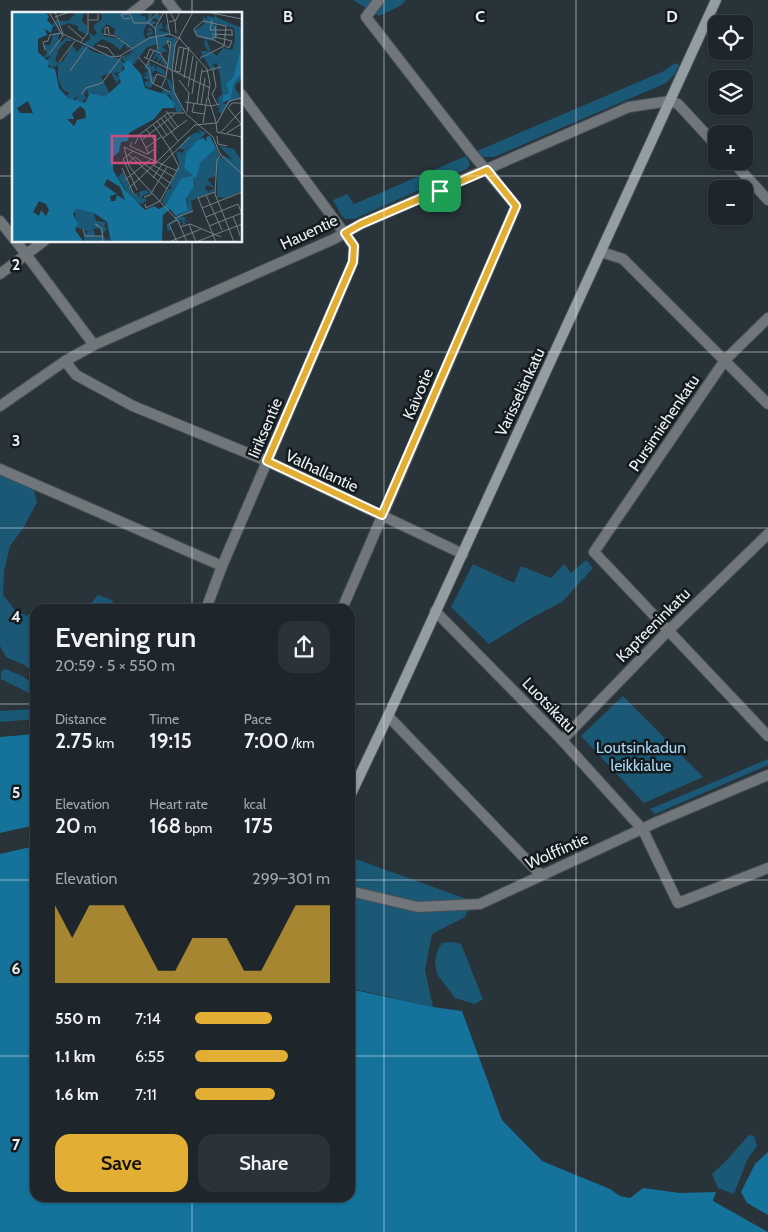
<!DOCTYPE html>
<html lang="en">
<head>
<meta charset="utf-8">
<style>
	body { margin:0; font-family:Cabin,sans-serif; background:#2b3238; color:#f1f3f6; height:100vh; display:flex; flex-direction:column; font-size:19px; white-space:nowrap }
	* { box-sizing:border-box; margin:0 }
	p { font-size:16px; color:#a1a5a9 }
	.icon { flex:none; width:28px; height:28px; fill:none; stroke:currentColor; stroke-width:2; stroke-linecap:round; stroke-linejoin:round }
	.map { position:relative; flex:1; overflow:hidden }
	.drawer { position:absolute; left:30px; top:604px; width:325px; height:598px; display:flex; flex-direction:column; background:#1e262c; border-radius:15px; box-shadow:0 1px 4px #0004,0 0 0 1px #3c4348 }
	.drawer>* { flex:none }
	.tools { position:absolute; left:708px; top:15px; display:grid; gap:10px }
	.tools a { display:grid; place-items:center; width:45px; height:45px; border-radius:10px; background:#1e262c; box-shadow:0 1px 4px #0004,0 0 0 1px #3c4348; font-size:25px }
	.pin { position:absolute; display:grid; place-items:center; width:42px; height:42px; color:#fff; margin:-21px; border-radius:10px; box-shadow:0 2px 8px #0006 }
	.round { display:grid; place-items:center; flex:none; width:52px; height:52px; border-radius:15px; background:#2b3238 }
	.overview { display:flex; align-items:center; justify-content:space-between; height:85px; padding:0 25px }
	h1 { font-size:28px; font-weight:600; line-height:38px }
	.stats { display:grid; grid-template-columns:repeat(3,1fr); gap:8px; height:85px; padding:5px 25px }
	.stats div { display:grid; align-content:center }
	.stats b { font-size:21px; font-weight:600 }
	.stats small { font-size:14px; font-weight:400 }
	.stats p { font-size:14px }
	.chart { height:140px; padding:10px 25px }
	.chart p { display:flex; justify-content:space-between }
	.chart svg { width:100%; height:90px; margin-top:5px; fill:#e2af34; opacity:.7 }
	.action { display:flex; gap:10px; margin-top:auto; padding:10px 25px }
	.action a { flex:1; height:58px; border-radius:15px; background:#e2af34; color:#111; font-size:20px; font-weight:600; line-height:58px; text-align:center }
	.action a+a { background:#2b3238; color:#f1f3f6 }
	ul { padding:0 25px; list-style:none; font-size:16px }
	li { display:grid; grid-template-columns:80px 60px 1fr; align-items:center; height:38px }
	li i { height:12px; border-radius:6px; background:#e2af34 }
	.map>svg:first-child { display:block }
	.green { fill:#1b5876 }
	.water { fill:#14729b }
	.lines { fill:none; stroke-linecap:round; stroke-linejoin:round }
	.street-casing { stroke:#475158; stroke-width:12 }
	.secondary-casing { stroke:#475158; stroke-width:12 }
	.street { stroke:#71767a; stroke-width:10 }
	.secondary { stroke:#949da2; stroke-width:10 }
	.route-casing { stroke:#fff; stroke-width:10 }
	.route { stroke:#e2af34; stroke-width:6 }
	.grid { fill:none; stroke:#eaf1f5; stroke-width:1; stroke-opacity:0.55 }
	.labels { text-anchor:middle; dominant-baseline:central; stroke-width:5; stroke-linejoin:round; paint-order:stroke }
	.street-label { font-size:16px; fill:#eaf1f5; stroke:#151a1d }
	.park-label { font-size:16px; fill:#a5d5f1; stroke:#151a1d }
	.inset-road { fill:none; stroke:#767f85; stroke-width:1 }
	.view { fill:#cc4e82; fill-opacity:0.15; stroke:#cc4e82; stroke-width:2.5 }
	.inset-edge { fill:none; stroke:#eaf1f5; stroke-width:2.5 }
	.grid-label { font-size:16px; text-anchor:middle; font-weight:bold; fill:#eaf1f5; stroke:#151a1d; stroke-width:5; stroke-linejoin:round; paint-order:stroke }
</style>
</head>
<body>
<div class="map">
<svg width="768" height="1232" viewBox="0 0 768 1232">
	<rect width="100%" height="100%" fill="#28333a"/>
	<!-- green -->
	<g class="green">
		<path d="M 353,0 L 406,0 L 400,6 L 379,16 Z"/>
		<path d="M 675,63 L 679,65 L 675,74 L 666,83 L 494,157 L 483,157 L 477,151 L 664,71 Z"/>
		<path d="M 466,156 L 470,164 L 467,169 L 354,219 L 345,219 L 341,215 L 333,200 L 347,194 L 354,204 Z"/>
		<path d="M 0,474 L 34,490 L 37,502 L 24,527 L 10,546 L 4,571 L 3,595 L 14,609 L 27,616 L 35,609 L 35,673 L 24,665 L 6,657 L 0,646 Z"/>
		<path d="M 586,560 L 593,568 L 562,602 L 533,617 L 489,644 L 451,607 L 473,564 L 514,583 L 521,566 L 551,578 L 564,564 L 571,573 Z"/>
		<path d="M 98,595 L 112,600 L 116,609 L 86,609 Z"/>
		<path d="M 6,669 L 22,676 L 35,685 L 35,696 L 1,679 L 1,671 Z"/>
		<path d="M 623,696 L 703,777 L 644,803 L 581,736 Z"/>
		<path d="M 35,709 L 35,719 L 0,722 L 0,711 Z"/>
		<path d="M 768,759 L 768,765 L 655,814 L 650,809 Z"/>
		<path d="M 350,857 L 472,901 L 465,917 L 432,934 L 425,970 L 433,1007 L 350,988 Z"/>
		<path d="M 452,942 L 461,944 L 483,999 L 475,1004 L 455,998 L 437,974 L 435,962 L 438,949 L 442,943 Z"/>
		<path d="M 749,1135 L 754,1136 L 757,1146 L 747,1160 L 734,1194 L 718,1188 L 712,1174 L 727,1160 Z"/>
	</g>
	<!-- water -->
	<g class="water">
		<path d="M 35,734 L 35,825 L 0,833 L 0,737 Z"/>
		<path d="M 35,846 L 35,1196 L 350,1196 L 350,989 L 433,1007 L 462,1011 L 502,1120 L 542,1161 L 610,1189 L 620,1196 L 630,1198 L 643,1188 L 680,1193 L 716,1192 L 713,1201 L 768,1232 L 0,1232 L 0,854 Z"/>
		<path d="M 768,1152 L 768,1215 L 747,1203 L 741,1192 L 755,1164 Z"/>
	</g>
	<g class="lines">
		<!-- street casing -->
		<g class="street-casing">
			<g id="street">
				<path d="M 167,0 L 178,14"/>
				<path d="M 131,14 L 149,0"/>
				<path d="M 0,114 L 14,103"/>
				<path d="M 732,161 L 768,200"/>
				<path d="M 0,221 L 14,239"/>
				<path d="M 16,241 L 94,345"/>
				<path d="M 601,252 L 623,259 L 768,404"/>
				<path d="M 0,274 L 44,241"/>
				<path d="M 768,318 L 725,360 L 594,552 L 768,736"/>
				<path d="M 65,361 L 76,375 L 133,406 L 267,461 L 463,554"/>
				<path d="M 0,406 L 65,361 L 94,345 L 334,239 L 361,224 L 629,107 L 670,101 L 678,104 L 716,145"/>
				<path d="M 0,469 L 222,566"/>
				<path d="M 206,609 L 222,566 L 353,262 L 354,246 L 241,94"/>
				<path d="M 342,609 L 516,206 L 470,151 L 366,17 L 379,0"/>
				<path d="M 435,611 L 559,737 L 643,830 L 678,903 L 768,868"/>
				<path d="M 388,716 L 541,875"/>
				<path d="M 562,740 L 668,631 L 768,534"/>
				<path d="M 350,891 L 418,907 L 480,904 L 659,821 L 768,775"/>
			</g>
		</g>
		<!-- secondary casing -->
		<g class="secondary-casing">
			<path id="secondary" d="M 350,796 L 388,716 L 716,0"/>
		</g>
		<!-- street -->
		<use href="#street" class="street"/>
		<!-- secondary -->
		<use href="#secondary" class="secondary"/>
	</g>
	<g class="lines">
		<!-- route casing -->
		<g class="route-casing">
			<path id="route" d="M 487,170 L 516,206 L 382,515 L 267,461 L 353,262 L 354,246 L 345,233 L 361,224 Z"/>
		</g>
		<!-- route -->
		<use href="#route" class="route"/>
	</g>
	<!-- grid -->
	<path class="grid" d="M 192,0 L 192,14M 384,0 L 384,1232M 576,0 L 576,1232M 0,176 L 14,176M 241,176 L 768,176M 192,241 L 192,609M 0,352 L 768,352M 0,528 L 768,528M 0,704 L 35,704M 350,704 L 768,704M 0,880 L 35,880M 350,880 L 768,880M 0,1056 L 35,1056M 350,1056 L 768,1056M 192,1196 L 192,1232"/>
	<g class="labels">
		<!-- street labels -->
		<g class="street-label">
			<text transform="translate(309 232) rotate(-25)">Hauentie</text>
			<text transform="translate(520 392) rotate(-65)">Varisselänkatu</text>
			<text transform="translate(418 394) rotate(-67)">Kaivotie</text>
			<text transform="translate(664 423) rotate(-56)">Pursimiehenkatu</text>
			<text transform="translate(265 428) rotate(-67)">Iiriksentie</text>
			<text transform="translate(322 471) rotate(25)">Valhallantie</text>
			<text transform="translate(653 625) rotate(-45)">Kapteeninkatu</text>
			<text transform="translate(549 705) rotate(46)">Luotsikatu</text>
			<text transform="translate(557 851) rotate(-24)">Wolffintie</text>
		</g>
		<!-- park labels -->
		<g class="park-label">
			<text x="641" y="747">Loutsinkadun<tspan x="641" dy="18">leikkialue</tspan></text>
		</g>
	</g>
	<!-- overview -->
	<g transform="translate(12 12)">
		<rect width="230" height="230" fill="#28333a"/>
		<path d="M 65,0 L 72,0 L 70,9 L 75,14 L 75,23 L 66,18 L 66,14 L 56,11 L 49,14 L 46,9 L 56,9 ZM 89,0 L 131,0 L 128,4 L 133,4 L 135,9 L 137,1 L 141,0 L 139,7 L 146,2 L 150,4 L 147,9 L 142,6 L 139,8 L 146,11 L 140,13 L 143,16 L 135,12 L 131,20 L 134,27 L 136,26 L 135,21 L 140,19 L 135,19 L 138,15 L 142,21 L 136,25 L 145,23 L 143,16 L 150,10 L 151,16 L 146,18 L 157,21 L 153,16 L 156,10 L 157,22 L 152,25 L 165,26 L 159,58 L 155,56 L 160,28 L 150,35 L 156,39 L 145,42 L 150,44 L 155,53 L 154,55 L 150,50 L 148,53 L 150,46 L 145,50 L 146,43 L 140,50 L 144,40 L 148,41 L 142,38 L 145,37 L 147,32 L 135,35 L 122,52 L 113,51 L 110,46 L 112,43 L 115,47 L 114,43 L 119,42 L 117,39 L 124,42 L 118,38 L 123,33 L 120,35 L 102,22 L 103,17 L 95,12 L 89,18 L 91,24 L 108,27 L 118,34 L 116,38 L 112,41 L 116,38 L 113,32 L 108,38 L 104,34 L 103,39 L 103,33 L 90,27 L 81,34 L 86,39 L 71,32 L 78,27 L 77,20 L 82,24 L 85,21 L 81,14 L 90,7 ZM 203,0 L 204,5 L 222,13 L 229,15 L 230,10 L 230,35 L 221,65 L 214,72 L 217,81 L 211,83 L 210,91 L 214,92 L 219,87 L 222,71 L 230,61 L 230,68 L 224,72 L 223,76 L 230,87 L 220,88 L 209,102 L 207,99 L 202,103 L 208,97 L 204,94 L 208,94 L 205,87 L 210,82 L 208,64 L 205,51 L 201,52 L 204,58 L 199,58 L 191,44 L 200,40 L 205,44 L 211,36 L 220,38 L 223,29 L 222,16 L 205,11 L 205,26 L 201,29 L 194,27 L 199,39 L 190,44 L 189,39 L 196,39 L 192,32 L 193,27 L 185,24 L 183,21 L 182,19 L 192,12 L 191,4 L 195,8 L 195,3 L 202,6 ZM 45,7 L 48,20 L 46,26 L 50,30 L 54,25 L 62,29 L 54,29 L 47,37 L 43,48 L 46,51 L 51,49 L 60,33 L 65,40 L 71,33 L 82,40 L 108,47 L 112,52 L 109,60 L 101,61 L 108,66 L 105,72 L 99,61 L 89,64 L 98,82 L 94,86 L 76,83 L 75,77 L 72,83 L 75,86 L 70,89 L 74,92 L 63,89 L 66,83 L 61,88 L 54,84 L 58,81 L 51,78 L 46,67 L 46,53 L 40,56 L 33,50 L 39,44 L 31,46 L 35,41 L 31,33 L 38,33 L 41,23 L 33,23 L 47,21 L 44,13 L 39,16 ZM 138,50 L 139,55 L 143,52 L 143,57 L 146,54 L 154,60 L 153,64 L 143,58 L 140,61 L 140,65 L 144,63 L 139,76 L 133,74 L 133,70 L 138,68 L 131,66 L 137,61 L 130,64 L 136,58 L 132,56 ZM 154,66 L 158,68 L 171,99 L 165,101 L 158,83 L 149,83 L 151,77 L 159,80 ZM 185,117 L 194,121 L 174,141 L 172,156 L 183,166 L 189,150 L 204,134 L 200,125 L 194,123 L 200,125 L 207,142 L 204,164 L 195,167 L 203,176 L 194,173 L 193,176 L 196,180 L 203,176 L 202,179 L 179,189 L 181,200 L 168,204 L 175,206 L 172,207 L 178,211 L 171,208 L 174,212 L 170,213 L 171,210 L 168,211 L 171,208 L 168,208 L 168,214 L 165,208 L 157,212 L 159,218 L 156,219 L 154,213 L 166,205 L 162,203 L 176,199 L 175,183 L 183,172 L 180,165 L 169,166 L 154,194 L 150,189 L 156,177 L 160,177 L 158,172 L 166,158 L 163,157 L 168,155 L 164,139 L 170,141 L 173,137 L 166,137 L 176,125 L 184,120 L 189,122 ZM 207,134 L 222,137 L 230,150 L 230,179 L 213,186 L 205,185 L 206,147 L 212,144 L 221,148 ZM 111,160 L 121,183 L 125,181 L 128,186 L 127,180 L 134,178 L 144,185 L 137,181 L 130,184 L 130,187 L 133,185 L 134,189 L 130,192 L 121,189 L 106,165 ZM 63,197 L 82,201 L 84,209 L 94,210 L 92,215 L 96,216 L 90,223 L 87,216 L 81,217 L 84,225 L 91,223 L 95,229 L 97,224 L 97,230 L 72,230 L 72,221 L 77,220 L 64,215 Z" fill="#1b5876"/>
		<path d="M 0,0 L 33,0 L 37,4 L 35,8 L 41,14 L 39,21 L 33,17 L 35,23 L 26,27 L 26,40 L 37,50 L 36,55 L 43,57 L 47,76 L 56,86 L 73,91 L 78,81 L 93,85 L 109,70 L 106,62 L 113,57 L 111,52 L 117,48 L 119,51 L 121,45 L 120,52 L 129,62 L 133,76 L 155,83 L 162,91 L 162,96 L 151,96 L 142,107 L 117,121 L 116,129 L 109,130 L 107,140 L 101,145 L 101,158 L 113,178 L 133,198 L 142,194 L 147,197 L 154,193 L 169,166 L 181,164 L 172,156 L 174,141 L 186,128 L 191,126 L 195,129 L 194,125 L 198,124 L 204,136 L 189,150 L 184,166 L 181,165 L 182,174 L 174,187 L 176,199 L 163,203 L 158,197 L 151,203 L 150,230 L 99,230 L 95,210 L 82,201 L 64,197 L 61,202 L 66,212 L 63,218 L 72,230 L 0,230 ZM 16,89 L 21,101 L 8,101 L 5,96 ZM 68,94 L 73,98 L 74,106 L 65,108 L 62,114 L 55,107 L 62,107 L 60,102 ZM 95,167 L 108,175 L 113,188 L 105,183 L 103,189 L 99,189 L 98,184 L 105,182 L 92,173 ZM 27,189 L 34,192 L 37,198 L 34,204 L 29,198 L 27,204 L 21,200 ZM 230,33 L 230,61 L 222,71 L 219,87 L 210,91 L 211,83 L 217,81 L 214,72 L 221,65 Z" fill="#14729b" fill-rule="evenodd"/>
		<path class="inset-road" d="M 43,0 L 51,22 L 99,45 L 108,44 L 137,26 L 157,22 L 169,27M 117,0 L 122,11 L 137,11 L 143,16 L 146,37M 154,0 L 158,23M 158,0 L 163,9 L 164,21M 181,0 L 163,33 L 160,59 L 162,80 L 174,102 L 201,125 L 208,142 L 230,162M 195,0 L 230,7M 117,1 L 109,3 L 112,7 L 118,6M 43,5 L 58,0M 76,8 L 86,8 L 86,2M 200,8 L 198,18 L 220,18 L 220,23M 157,10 L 164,8 L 168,0M 135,11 L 147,0M 56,14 L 71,27M 143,16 L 152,0M 91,22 L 103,24 L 120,36M 93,22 L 93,16 L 96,15 L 97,22M 200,22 L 221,23M 167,26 L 195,57 L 198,72 L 196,85 L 204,110M 200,27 L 217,36 L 220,29 L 203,25M 68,31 L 76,21 L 76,0M 85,33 L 96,36 L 103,45M 33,38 L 31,30 L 36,29 L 38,23 L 49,21M 37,42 L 51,24 L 37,0M 126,45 L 137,57 L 140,71 L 158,80M 132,45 L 198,76M 188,46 L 212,34 L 214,14 L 191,9 L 182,17 L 185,24 L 199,27 L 204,24 L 203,14M 134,47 L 138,37 L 148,41 L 155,52M 47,50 L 63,29M 134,55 L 142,38M 201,58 L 204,75 L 200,82 L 205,92M 58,59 L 75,35M 168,60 L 163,59 L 167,35 L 176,37M 168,60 L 172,36M 190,60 L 209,55M 172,66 L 177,35M 167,68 L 177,81 L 175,100M 141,71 L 145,62 L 153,65M 176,75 L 181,44M 149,76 L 154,65 L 159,30 L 155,29 L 158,37M 69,82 L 74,76 L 90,71 L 110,44M 180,82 L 185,49M 173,90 L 199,94 L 208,92M 230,91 L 220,91 L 216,96 L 230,113M 182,92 L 180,100 L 192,102M 185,92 L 190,57M 189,93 L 193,66M 154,99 L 166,115M 152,103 L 163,117M 149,106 L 166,129M 145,109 L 155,123M 204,110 L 205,120 L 230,125M 191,111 L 195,86M 205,111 L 217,89 L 230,86M 141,112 L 158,137M 134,117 L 143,129M 209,120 L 230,98M 215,121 L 229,112M 127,122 L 137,142M 205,124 L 206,132 L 215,134M 151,126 L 175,108M 131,127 L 163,102M 120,130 L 118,134 L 135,142 L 143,137M 123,132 L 127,123 L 156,101 L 172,101M 112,135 L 165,159M 112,135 L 117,154 L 127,167 L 117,176M 134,136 L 150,124M 121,139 L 111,147 L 125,178M 209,142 L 205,148 L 203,182 L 217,217 L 225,214 L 228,224M 117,143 L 155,177M 116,151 L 123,145 L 158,171M 141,153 L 162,165M 110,156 L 122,183M 141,166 L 150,152 L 178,125M 113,168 L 139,147M 203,180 L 186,186 L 204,230M 194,183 L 210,218M 132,185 L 138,183 L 155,155M 148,189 L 167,155 L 158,137M 133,192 L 134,196 L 148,189M 190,196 L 230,180M 194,205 L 226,192 L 230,202M 221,205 L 225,214 L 230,212M 163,206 L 181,199M 177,212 L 184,230M 87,214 L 83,212 L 90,217 L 91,230M 197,214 L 230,201M 168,215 L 178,212 L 209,225M 71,217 L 73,224 L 91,224M 157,230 L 189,217M 165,230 L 157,212 L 165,208M 175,230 L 166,209 L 127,167 L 183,113 L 204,111M 184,230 L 217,217 L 222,230"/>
		<path class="view" d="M 100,124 L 143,124 L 143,151 L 100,151 Z"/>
		<rect width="230" height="230" class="inset-edge"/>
	</g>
	<g class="grid-label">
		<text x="288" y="22">B</text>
		<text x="480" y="22">C</text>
		<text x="672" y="22">D</text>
		<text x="16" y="270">2</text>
		<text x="16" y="446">3</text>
		<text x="16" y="622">4</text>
		<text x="16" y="798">5</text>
		<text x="16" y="974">6</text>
		<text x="16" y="1150">7</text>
	</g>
</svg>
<div class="tools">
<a><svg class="icon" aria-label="locate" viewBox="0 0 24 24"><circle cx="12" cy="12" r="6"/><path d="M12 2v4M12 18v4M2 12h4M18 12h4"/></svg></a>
<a><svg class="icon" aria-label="layers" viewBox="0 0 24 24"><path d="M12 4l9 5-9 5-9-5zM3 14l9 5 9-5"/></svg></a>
<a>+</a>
<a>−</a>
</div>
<div class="pin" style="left:440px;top:191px;background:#1e9e55"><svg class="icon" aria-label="arrive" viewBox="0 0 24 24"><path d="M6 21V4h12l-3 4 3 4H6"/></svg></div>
<section class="drawer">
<div class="overview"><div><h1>Evening run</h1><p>20:59 · 5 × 550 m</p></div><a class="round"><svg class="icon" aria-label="share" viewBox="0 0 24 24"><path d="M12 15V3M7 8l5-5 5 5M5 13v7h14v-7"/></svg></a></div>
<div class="stats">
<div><p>Distance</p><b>2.75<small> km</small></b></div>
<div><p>Time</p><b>19:15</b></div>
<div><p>Pace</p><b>7:00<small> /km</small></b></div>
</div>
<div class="stats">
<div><p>Elevation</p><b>20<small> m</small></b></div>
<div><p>Heart rate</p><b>168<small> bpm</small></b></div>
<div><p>kcal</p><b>175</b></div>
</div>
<div class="chart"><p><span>Elevation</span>299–301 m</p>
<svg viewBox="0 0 160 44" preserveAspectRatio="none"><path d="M0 44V6L10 22L20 6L30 6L40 6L50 22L60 38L70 38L80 22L90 22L100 22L110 38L120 38L130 22L140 6L150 6L160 6V44z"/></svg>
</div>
<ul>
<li><b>550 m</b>7:14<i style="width:57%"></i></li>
<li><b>1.1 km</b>6:55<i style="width:69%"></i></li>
<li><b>1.6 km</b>7:11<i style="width:59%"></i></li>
</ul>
<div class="action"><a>Save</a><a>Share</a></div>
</section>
</div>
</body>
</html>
